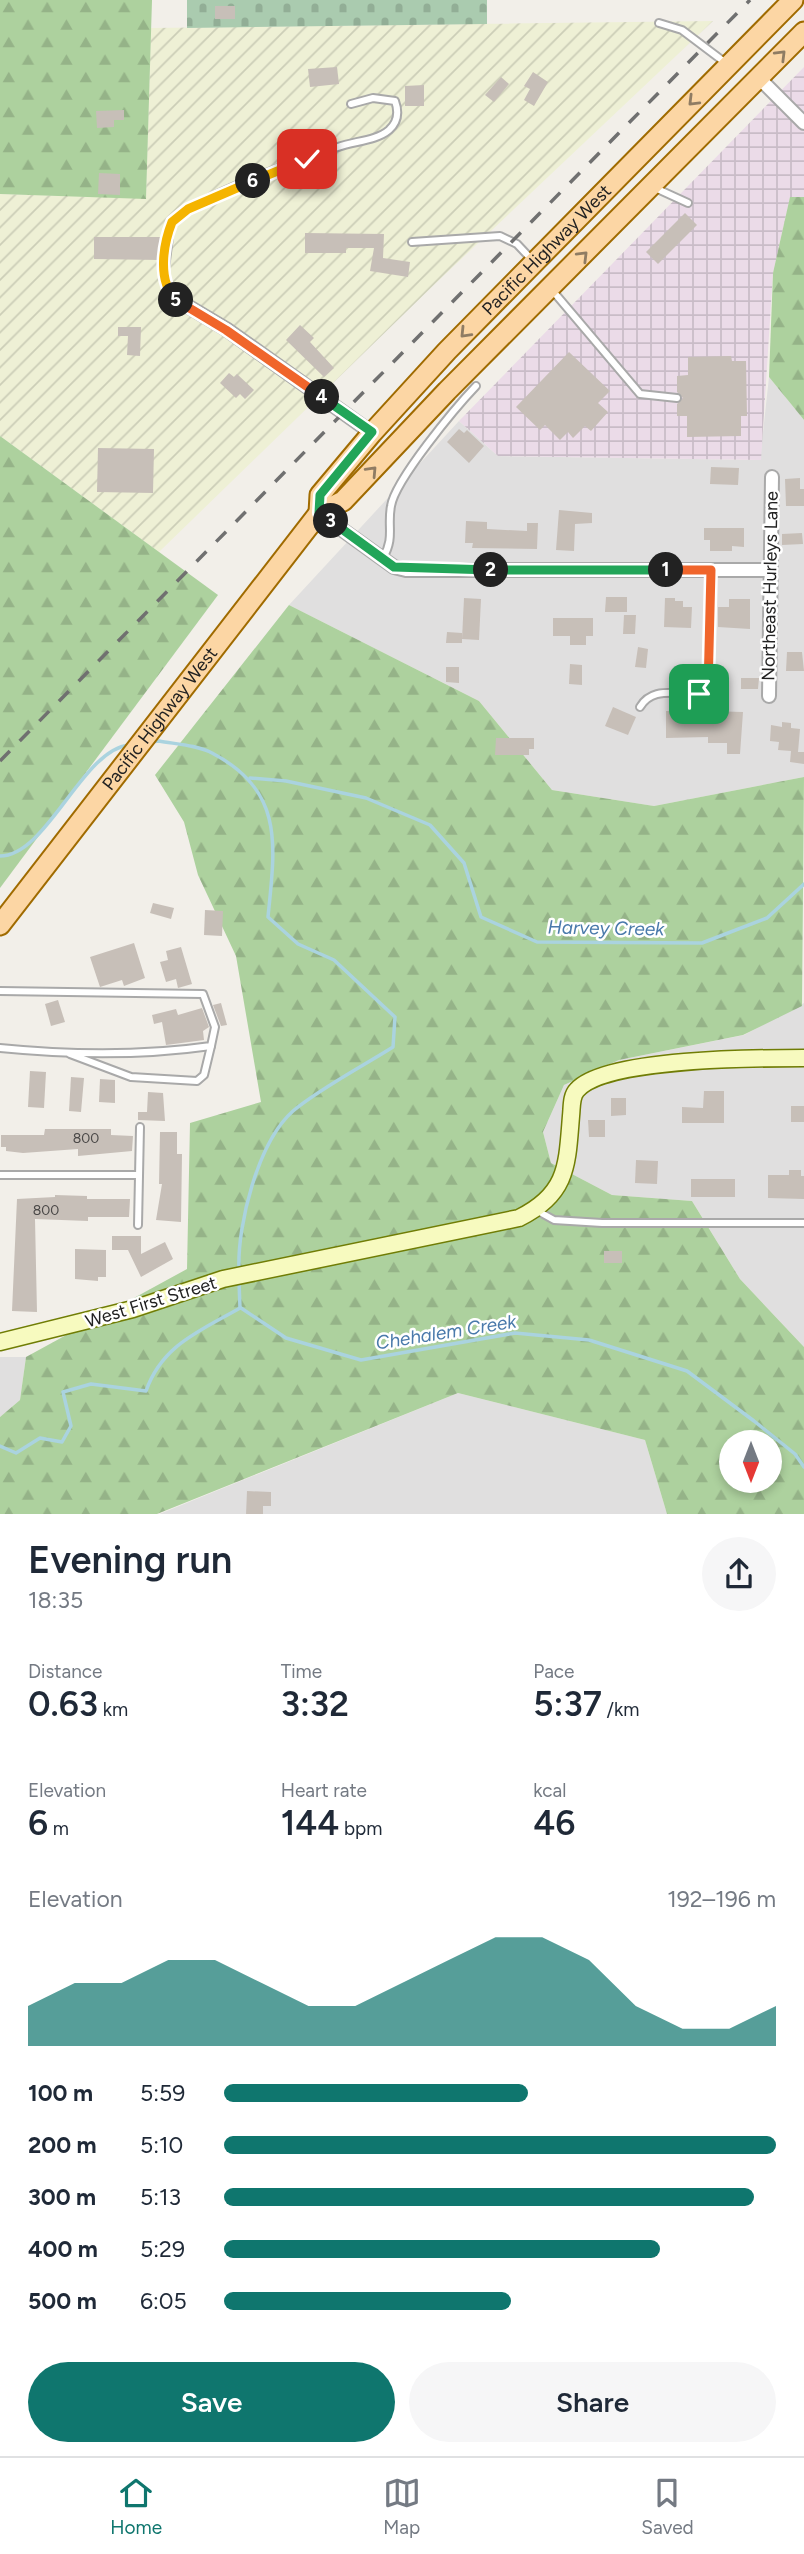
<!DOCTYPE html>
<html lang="en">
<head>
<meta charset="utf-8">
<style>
	body { margin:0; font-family:Figtree,sans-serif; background:#f6f6f7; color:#1f2937; height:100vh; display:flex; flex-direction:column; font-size:26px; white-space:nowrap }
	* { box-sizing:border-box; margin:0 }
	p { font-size:23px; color:#747a83 }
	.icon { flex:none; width:38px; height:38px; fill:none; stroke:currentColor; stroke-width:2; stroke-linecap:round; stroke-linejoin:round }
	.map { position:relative; height:1514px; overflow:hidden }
	.side { display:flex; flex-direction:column; background:#fff; flex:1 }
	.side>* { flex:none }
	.needle { width:46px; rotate:180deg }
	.tools { position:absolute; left:719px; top:1430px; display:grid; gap:14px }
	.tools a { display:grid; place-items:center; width:63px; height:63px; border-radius:50%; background:#fff; box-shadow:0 4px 10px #0003; font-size:35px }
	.pin { position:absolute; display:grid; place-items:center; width:60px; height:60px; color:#fff; margin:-30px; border-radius:14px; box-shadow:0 4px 10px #0006 }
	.km { position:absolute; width:35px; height:35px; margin:-18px; border-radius:50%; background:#222; color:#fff; font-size:19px; line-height:35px; text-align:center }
	.round { display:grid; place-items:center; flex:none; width:74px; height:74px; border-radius:37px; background:#f6f6f7 }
	.headline { display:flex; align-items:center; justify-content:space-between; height:119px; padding:0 28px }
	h1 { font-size:38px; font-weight:600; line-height:52px }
	.stats { display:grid; grid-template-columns:repeat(3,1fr); gap:10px; height:119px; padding:7px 28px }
	.stats div { display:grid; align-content:center }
	.stats b { font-size:35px; font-weight:600 }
	.stats small { font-size:19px; font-weight:400 }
	.stats p { font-size:19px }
	.chart { height:196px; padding:14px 28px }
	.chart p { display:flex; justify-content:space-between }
	.chart svg { width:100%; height:126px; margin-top:7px; fill:#0f766e; opacity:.7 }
	.primary-button { display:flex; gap:14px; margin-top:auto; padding:14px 28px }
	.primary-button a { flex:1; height:80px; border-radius:42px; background:#0f766e; color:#fff; font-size:28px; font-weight:600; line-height:80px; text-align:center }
	.primary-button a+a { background:#f6f6f7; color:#1f2937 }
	ul { padding:0 28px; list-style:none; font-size:23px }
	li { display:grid; grid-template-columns:112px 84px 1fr; align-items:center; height:52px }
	li i { height:18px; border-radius:9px; background:#0f766e }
	.tabs { display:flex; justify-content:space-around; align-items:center; height:98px; border-top:2px solid #e0e1e3; background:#fff; font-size:19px; color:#747a83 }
	.tabs a { display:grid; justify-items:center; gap:4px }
	.tabs .current { color:#0f766e }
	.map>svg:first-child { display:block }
	.residential { fill:#e0dfdf }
	.industrial { fill:url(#industrial-grid) }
	.farmland { fill:url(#farmland-furrows) }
	.forest { fill:url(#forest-firs); fill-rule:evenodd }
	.cemetery { fill:url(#cemetery-stones) }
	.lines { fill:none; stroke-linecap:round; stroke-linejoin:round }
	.stream { stroke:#aad3df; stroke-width:3.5 }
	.building { fill:#c7bfb8 }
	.lane-casing { stroke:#a9a9a9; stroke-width:10 }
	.street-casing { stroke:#a9a9a9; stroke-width:16 }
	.secondary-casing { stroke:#707d05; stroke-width:19 }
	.primary-casing { stroke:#a06b00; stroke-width:23 }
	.lane { stroke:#fff; stroke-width:6 }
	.street { stroke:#fff; stroke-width:12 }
	.secondary { stroke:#f7fabf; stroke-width:16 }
	.primary { stroke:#fcd6a4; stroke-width:19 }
	.rail { stroke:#707070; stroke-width:3.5; stroke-dasharray:14 14; stroke-linecap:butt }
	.oneway { stroke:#8f7c63 }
	.split-1-casing { stroke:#fff; stroke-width:14 }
	.split-2-casing { stroke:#fff; stroke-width:14 }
	.split-3-casing { stroke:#fff; stroke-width:14 }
	.split-4-casing { stroke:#fff; stroke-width:14 }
	.split-5-casing { stroke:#fff; stroke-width:14 }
	.split-6-casing { stroke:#fff; stroke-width:14 }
	.split-7-casing { stroke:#fff; stroke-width:14 }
	.split-1 { stroke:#f0652b; stroke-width:9 }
	.split-2 { stroke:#22a559; stroke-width:9 }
	.split-3 { stroke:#22a559; stroke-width:9 }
	.split-4 { stroke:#22a559; stroke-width:9 }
	.split-5 { stroke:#f0652b; stroke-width:9 }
	.split-6 { stroke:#f5b400; stroke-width:9 }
	.split-7 { stroke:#f5b400; stroke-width:9 }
	.labels { text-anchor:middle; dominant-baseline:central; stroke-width:5; stroke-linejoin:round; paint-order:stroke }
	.number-label { font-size:14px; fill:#4b4948 }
	.street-label { font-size:18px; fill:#222; stroke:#fff }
	.water-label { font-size:19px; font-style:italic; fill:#4a7aab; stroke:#fff }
</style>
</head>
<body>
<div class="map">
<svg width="804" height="1515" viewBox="0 0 804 1515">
	<defs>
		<pattern id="industrial-grid" width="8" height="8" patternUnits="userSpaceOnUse" patternTransform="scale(1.75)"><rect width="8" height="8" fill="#ebdbe8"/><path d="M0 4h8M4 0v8" fill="none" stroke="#c9bcc7"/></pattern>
		<pattern id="farmland-furrows" width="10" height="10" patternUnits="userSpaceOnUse" patternTransform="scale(1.75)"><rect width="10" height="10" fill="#eef0d5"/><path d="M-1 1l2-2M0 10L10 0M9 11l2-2" fill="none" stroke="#ccceb7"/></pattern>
		<pattern id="forest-firs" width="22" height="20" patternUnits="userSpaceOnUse" patternTransform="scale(1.75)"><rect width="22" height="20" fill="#add19e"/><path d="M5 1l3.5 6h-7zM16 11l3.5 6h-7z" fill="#95b388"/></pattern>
		<pattern id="cemetery-stones" width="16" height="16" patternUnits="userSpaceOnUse" patternTransform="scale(1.75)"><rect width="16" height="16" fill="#aacbaf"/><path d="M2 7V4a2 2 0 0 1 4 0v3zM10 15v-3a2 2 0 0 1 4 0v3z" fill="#92ae96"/></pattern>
	</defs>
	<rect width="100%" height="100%" fill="#f2efe9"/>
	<!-- residential -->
	<g class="residential">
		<path d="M 769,377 L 804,420 L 804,777 L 654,806 L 552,790 L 479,701 L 289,605 L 459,421 L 498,456 L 760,460 Z"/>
		<path d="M 804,1003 L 804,1347 L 740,1279 L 692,1201 L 612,1195 L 551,1163 L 543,1132 L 564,1085 L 619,1060 L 744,1035 Z"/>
		<path d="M 0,1357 L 26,1357 L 20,1400 L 0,1417 Z"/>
		<path d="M 458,1393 L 645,1440 L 667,1514 L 157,1515 Z"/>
	</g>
	<!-- industrial -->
	<path class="industrial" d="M 804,67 L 804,197 L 790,198 L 773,273 L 761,460 L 498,456 L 459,421 Z"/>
	<!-- farmland -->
	<path class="farmland" d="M 713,21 L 438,281 L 159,552 L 0,436 L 0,194 L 146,198 L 151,28 Z"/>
	<!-- forest -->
	<g class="forest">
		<path d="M 0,0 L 152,0 L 146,199 L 0,194 Z"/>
		<path d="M 790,197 L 804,197 L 804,420 L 769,377 L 773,273 Z"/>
		<path d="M 0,436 L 218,595 L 0,888 Z"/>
		<path d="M 289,605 L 479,701 L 552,790 L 654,806 L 804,777 L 802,1006 L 743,1035 L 619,1060 L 564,1085 L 543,1132 L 551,1163 L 612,1195 L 692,1201 L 740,1279 L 804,1347 L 804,1514 L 667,1514 L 645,1440 L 458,1393 L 157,1514 L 0,1515 L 0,1417 L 20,1400 L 26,1357 L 187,1269 L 190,1123 L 261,1102 L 236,956 L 198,875 L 184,822 L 155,775 ZM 732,1442 L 770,1442 L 770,1480 L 732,1480 Z"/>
	</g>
	<!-- cemetery -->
	<path class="cemetery" d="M 187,0 L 487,0 L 487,24 L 187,28 Z"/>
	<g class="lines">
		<!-- stream -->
		<g class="stream">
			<path d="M 151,742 L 159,741 C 175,744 197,745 212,753 C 285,791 275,846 268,917 L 298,944 L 334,960 L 395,1017 L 393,1047 C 363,1066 319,1089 293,1111 C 258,1142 237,1225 239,1270"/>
			<path d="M 250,778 L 286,781 L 366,798 L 430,825 L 464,863 L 481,917 L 537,942 L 702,943 L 767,918 L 804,884"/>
			<path d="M 0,856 C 47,856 82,750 129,745"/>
			<path d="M 239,1282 L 240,1308"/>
			<path d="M 241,1308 L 286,1338 L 361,1360 L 515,1333 L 589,1340 L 687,1371 L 754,1421 L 795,1454 L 804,1467"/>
			<path d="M 0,1446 L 16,1453 L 40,1438 L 62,1442 L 71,1426 L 63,1392 L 91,1384 L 146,1391 C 162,1345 200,1331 240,1308"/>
		</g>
	</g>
	<!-- building -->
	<g class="building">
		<rect x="215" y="6" width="20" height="13"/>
		<path d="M 337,67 L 339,84 L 310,87 L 308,69 Z"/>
		<path d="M 533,72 L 548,82 L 534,106 L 524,100 L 530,89 L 524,86 Z"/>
		<path d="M 501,77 L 509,84 L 494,102 L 485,95 Z"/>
		<path d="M 424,85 L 424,106 L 405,106 L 405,86 Z"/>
		<path d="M 124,110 L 124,120 L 114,120 L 114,127 L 97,128 L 96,111 Z"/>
		<path d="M 99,173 L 120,174 L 120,195 L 98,194 Z"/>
		<path d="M 685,213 L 697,225 L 658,264 L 646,252 Z"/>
		<path d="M 305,233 L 384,234 L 383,258 L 410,262 L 408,277 L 370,271 L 374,248 L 346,248 L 346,253 L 305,253 Z"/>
		<path d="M 94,237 L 160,237 L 159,260 L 94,259 Z"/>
		<path d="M 300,325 L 314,338 L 310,342 L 334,368 L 324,377 L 286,340 Z"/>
		<path d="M 118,327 L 141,327 L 140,356 L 127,355 L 128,336 L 118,336 Z"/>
		<path d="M 569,352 L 610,391 L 598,403 L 608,412 L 591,431 L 585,426 L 573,438 L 568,432 L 560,440 L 545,425 L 540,430 L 516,407 Z"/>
		<path d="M 731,356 L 732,361 L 746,361 L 747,416 L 741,416 L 741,436 L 687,437 L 687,416 L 677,416 L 677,404 L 683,398 L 677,392 L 677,376 L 688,375 L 688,357 Z"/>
		<path d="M 229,373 L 234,377 L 237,374 L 254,390 L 245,399 L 240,394 L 236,398 L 220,383 Z"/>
		<path d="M 459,429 L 464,433 L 467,430 L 484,446 L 469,463 L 447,442 Z"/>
		<path d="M 98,448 L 154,449 L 153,493 L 97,492 Z"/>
		<path d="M 711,467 L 739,468 L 738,485 L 710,484 Z"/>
		<path d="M 800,478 L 800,489 L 804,489 L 804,506 L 786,506 L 785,479 Z"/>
		<path d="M 559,510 L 592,513 L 592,523 L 575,524 L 574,551 L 556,550 Z"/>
		<path d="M 466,521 L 487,522 L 487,529 L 527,531 L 527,523 L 538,523 L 537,549 L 472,548 L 473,543 L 465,543 Z"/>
		<path d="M 704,528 L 744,528 L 744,547 L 732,546 L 732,551 L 710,551 L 710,540 L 704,540 Z"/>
		<path d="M 802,533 L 803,544 L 782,545 L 782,534 Z"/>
		<path d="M 606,597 L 627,597 L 627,612 L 605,612 Z"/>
		<path d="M 464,598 L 481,599 L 479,640 L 462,639 Z"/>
		<path d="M 665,598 L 675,598 L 675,601 L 683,601 L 683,607 L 692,607 L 691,628 L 664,627 Z"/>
		<path d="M 729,599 L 750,599 L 750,629 L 718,627 L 718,607 L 729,607 Z"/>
		<path d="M 624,615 L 636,615 L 635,634 L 623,634 Z"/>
		<path d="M 553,618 L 593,618 L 593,636 L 586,636 L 586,645 L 570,645 L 570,636 L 553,636 Z"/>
		<path d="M 447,632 L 462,633 L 462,643 L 446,643 Z"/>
		<path d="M 638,647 L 648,649 L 646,668 L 635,667 Z"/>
		<path d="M 787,652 L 802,652 L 804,671 L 786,671 Z"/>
		<path d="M 570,664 L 582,665 L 582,685 L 569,684 Z"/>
		<path d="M 446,667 L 459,667 L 459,683 L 446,682 Z"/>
		<path d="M 741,678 L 759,678 L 758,689 L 741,689 Z"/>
		<path d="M 613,707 L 636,717 L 628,735 L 605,726 Z"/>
		<path d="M 666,711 L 685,711 L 685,718 L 708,718 L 709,711 L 743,712 L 740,754 L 727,754 L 727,743 L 708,743 L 708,737 L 666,738 Z"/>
		<path d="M 782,722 L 791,723 L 791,728 L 800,729 L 798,752 L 804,752 L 804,764 L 790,762 L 791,751 L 778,750 L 779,742 L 770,741 L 771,725 L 782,727 Z"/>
		<path d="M 496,738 L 534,738 L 534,749 L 529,749 L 529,755 L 495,755 Z"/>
		<path d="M 153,903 L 174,908 L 171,919 L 150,913 Z"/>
		<path d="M 205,910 L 223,911 L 222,936 L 204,935 Z"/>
		<path d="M 134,943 L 145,978 L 124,986 L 122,980 L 100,987 L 90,957 Z"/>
		<path d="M 181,947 L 192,984 L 178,988 L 176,979 L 166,982 L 160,962 L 168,960 L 166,951 Z"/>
		<path d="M 58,1000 L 65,1022 L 51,1026 L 45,1004 Z"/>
		<path d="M 221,1003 L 227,1025 L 221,1026 L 213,1005 Z"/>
		<path d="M 202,1008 L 209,1027 L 203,1031 L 204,1040 L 166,1045 L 162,1022 L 154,1024 L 152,1015 L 176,1009 L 178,1015 Z"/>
		<path d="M 30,1071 L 46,1072 L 44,1108 L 28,1107 Z"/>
		<path d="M 71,1077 L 84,1078 L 81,1112 L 69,1111 Z"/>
		<path d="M 100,1079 L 115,1080 L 115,1103 L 99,1102 Z"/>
		<path d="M 704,1091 L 724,1091 L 724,1123 L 682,1123 L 682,1107 L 703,1108 Z"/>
		<path d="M 148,1092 L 163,1093 L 165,1121 L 138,1120 L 138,1112 L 147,1112 Z"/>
		<path d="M 611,1098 L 626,1098 L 626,1115 L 611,1116 Z"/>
		<rect x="791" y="1106" width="13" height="16"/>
		<path d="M 588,1120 L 605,1120 L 605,1137 L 589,1137 Z"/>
		<path d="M 45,1129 L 111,1129 L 111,1135 L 133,1136 L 132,1151 L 78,1156 L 78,1149 L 23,1153 L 6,1151 L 6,1147 L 1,1147 L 1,1135 L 44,1135 Z"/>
		<path d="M 160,1132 L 177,1132 L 177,1154 L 182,1154 L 181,1222 L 156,1220 L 162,1184 L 159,1184 Z"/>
		<path d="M 636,1160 L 658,1161 L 657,1184 L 635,1183 Z"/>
		<path d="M 789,1170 L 801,1170 L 801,1176 L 804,1176 L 804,1199 L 768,1198 L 768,1175 L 789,1175 Z"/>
		<rect x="691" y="1179" width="44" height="18"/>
		<path d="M 55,1195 L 87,1196 L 87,1199 L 130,1199 L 129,1217 L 88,1217 L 88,1221 L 35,1219 L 37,1312 L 12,1311 L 17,1199 L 55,1197 Z"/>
		<path d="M 112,1236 L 141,1236 L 141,1254 L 165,1242 L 173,1259 L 141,1277 L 128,1250 L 112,1250 Z"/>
		<path d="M 75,1249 L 106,1250 L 106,1277 L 98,1277 L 98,1281 L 75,1279 Z"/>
		<rect x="604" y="1251" width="18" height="12"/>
		<path d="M 247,1491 L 271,1492 L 271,1506 L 263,1506 L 263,1515 L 246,1515 Z"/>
	</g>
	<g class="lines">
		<!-- lane casing -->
		<g class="lane-casing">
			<g id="lane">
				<path d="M 659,23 L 682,30 L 727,64"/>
				<path d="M 653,187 L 688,203"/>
				<path d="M 412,242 L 500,236 L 517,244 L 533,261"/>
				<path d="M 552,290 L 640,394 L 677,398"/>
				<path d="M 174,298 L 164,276 L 171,222 C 196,197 301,159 338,147 C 354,141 376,141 389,130 C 398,122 399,112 395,101 L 373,98 L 351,104"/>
				<path d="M 383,558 C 395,537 387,527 391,506 C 395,480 456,407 476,386"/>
				<path d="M 640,707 C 655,682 685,700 708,689 L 711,570"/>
				<path d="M 0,991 L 203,994 L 215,1027 L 211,1046 C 141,1056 70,1055 0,1048"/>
				<path d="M 70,1054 L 131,1077 L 197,1081 L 204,1075 L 211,1046"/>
				<path d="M 0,1175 L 139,1175"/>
				<path d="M 536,1210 L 554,1220 L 602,1223 L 804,1223"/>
				<path d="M 138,1225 L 140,1127"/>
			</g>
		</g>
		<!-- street casing -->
		<g class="street-casing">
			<g id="street">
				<path d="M 759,78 L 804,123"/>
				<path d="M 174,298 L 226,329 L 372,433"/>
				<path d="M 319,513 L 394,567 L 406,570 L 771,570"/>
				<path d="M 769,696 L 772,477"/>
			</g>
		</g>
		<!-- secondary casing -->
		<g class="secondary-casing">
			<path id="secondary" d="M 0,1342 L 133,1309 L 223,1279 L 519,1218 C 568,1194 567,1165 571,1116 C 572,1107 571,1096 577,1090 C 605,1058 760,1058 804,1058"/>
		</g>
		<!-- primary casing -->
		<g class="primary-casing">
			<g id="primary">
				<path id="s1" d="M 319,513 L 320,495 L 372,433 L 447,351 L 793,0"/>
				<path id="s2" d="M 0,925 L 319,513 L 343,501 L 447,391 L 804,32"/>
			</g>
		</g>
		<!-- lane -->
		<use href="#lane" class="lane"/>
		<!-- street -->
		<use href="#street" class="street"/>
		<!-- secondary -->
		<use href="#secondary" class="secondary"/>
		<!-- primary -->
		<use href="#primary" class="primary"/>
		<!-- rail -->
		<path class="rail" d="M 0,761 L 750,0"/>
	</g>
	<!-- one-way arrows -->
	<defs><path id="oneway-chevron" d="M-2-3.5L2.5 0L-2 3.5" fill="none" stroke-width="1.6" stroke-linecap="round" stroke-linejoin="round" transform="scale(1.75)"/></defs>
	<g class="oneway">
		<use href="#oneway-chevron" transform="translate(781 55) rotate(-45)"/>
		<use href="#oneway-chevron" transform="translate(693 101) rotate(135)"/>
		<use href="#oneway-chevron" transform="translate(583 256) rotate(-45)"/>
		<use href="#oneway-chevron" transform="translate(465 333) rotate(134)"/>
		<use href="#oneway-chevron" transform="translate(372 471) rotate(-47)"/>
	</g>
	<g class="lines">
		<!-- split-1 casing -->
		<g class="split-1-casing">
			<path id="split-1" d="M 666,570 L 711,570 L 708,689 L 699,694"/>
		</g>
		<!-- split-2 casing -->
		<g class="split-2-casing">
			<path id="split-2" d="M 491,570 L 666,570"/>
		</g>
		<!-- split-3 casing -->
		<g class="split-3-casing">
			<path id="split-3" d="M 331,521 L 394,567 L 491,570"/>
		</g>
		<!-- split-4 casing -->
		<g class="split-4-casing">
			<path id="split-4" d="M 322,397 L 372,432 L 320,495 L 319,513 L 331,521"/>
		</g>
		<!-- split-5 casing -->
		<g class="split-5-casing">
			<path id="split-5" d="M 176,300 L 226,330 L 322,397"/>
		</g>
		<!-- split-6 casing -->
		<g class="split-6-casing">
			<path id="split-6" d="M 176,300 C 157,281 163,245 172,222 L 188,209 L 253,181"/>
		</g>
		<!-- split-7 casing -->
		<g class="split-7-casing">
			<path id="split-7" d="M 253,181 L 307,159"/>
		</g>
		<!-- split-1 -->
		<use href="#split-1" class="split-1"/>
		<!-- split-2 -->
		<use href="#split-2" class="split-2"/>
		<!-- split-3 -->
		<use href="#split-3" class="split-3"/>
		<!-- split-4 -->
		<use href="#split-4" class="split-4"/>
		<!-- split-5 -->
		<use href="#split-5" class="split-5"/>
		<!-- split-6 -->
		<use href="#split-6" class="split-6"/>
		<!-- split-7 -->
		<use href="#split-7" class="split-7"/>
	</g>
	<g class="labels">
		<!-- number labels -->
		<g class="number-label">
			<text x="86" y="1138">800</text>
			<text x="46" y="1210">800</text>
		</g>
		<!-- street labels -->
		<g class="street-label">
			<text stroke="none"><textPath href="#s1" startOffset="352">Pacific Highway West</textPath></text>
			<text transform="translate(770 586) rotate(-89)">Northeast Hurleys Lane</text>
			<text stroke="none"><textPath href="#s2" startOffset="261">Pacific Highway West</textPath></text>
			<text transform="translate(151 1302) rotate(-17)">West First Street</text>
		</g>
		<!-- water labels -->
		<g class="water-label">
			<text transform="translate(606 928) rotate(1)">Harvey Creek</text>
			<text transform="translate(446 1332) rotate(-9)">Chehalem Creek</text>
		</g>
	</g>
</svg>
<div class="tools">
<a><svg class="needle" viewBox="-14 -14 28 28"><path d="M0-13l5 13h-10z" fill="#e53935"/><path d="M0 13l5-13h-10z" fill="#747a83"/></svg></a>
</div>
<div class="pin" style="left:699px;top:694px;background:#1e9e55"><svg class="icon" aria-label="arrive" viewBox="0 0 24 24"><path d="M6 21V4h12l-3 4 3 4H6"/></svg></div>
<div class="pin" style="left:307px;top:159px;background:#d93025"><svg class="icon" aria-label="check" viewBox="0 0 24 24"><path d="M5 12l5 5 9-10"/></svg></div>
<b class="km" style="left:666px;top:570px">1</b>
<b class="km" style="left:491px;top:570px">2</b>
<b class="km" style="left:331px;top:521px">3</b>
<b class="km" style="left:322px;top:397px">4</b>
<b class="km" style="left:176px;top:300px">5</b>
<b class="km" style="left:253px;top:181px">6</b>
</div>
<section class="side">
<div class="headline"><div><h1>Evening run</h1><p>18:35</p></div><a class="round"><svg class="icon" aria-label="share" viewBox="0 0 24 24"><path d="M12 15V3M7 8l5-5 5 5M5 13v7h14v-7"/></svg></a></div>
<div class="stats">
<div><p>Distance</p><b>0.63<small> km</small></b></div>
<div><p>Time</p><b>3:32</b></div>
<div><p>Pace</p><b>5:37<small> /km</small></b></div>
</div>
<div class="stats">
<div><p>Elevation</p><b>6<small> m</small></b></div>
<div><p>Heart rate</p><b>144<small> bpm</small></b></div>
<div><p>kcal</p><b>46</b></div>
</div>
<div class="chart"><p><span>Elevation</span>192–196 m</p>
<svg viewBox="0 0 160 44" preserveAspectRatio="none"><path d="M0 44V30L10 22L20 22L30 14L40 14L50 22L60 30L70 30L80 22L90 14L100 6L110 6L120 14L130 30L140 38L150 38L160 30V44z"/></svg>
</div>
<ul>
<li><b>100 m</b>5:59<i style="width:55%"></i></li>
<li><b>200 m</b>5:10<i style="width:100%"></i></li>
<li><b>300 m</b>5:13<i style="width:96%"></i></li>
<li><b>400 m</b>5:29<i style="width:79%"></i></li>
<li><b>500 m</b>6:05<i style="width:52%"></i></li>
</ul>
<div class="primary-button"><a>Save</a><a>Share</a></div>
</section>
<nav class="tabs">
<a class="current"><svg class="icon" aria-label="home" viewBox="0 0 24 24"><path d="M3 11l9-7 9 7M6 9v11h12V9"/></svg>Home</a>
<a><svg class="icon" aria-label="map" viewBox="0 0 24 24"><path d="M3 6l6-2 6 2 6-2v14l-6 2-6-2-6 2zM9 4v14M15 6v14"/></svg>Map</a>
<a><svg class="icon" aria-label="saved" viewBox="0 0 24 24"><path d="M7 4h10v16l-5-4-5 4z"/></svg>Saved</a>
</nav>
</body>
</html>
